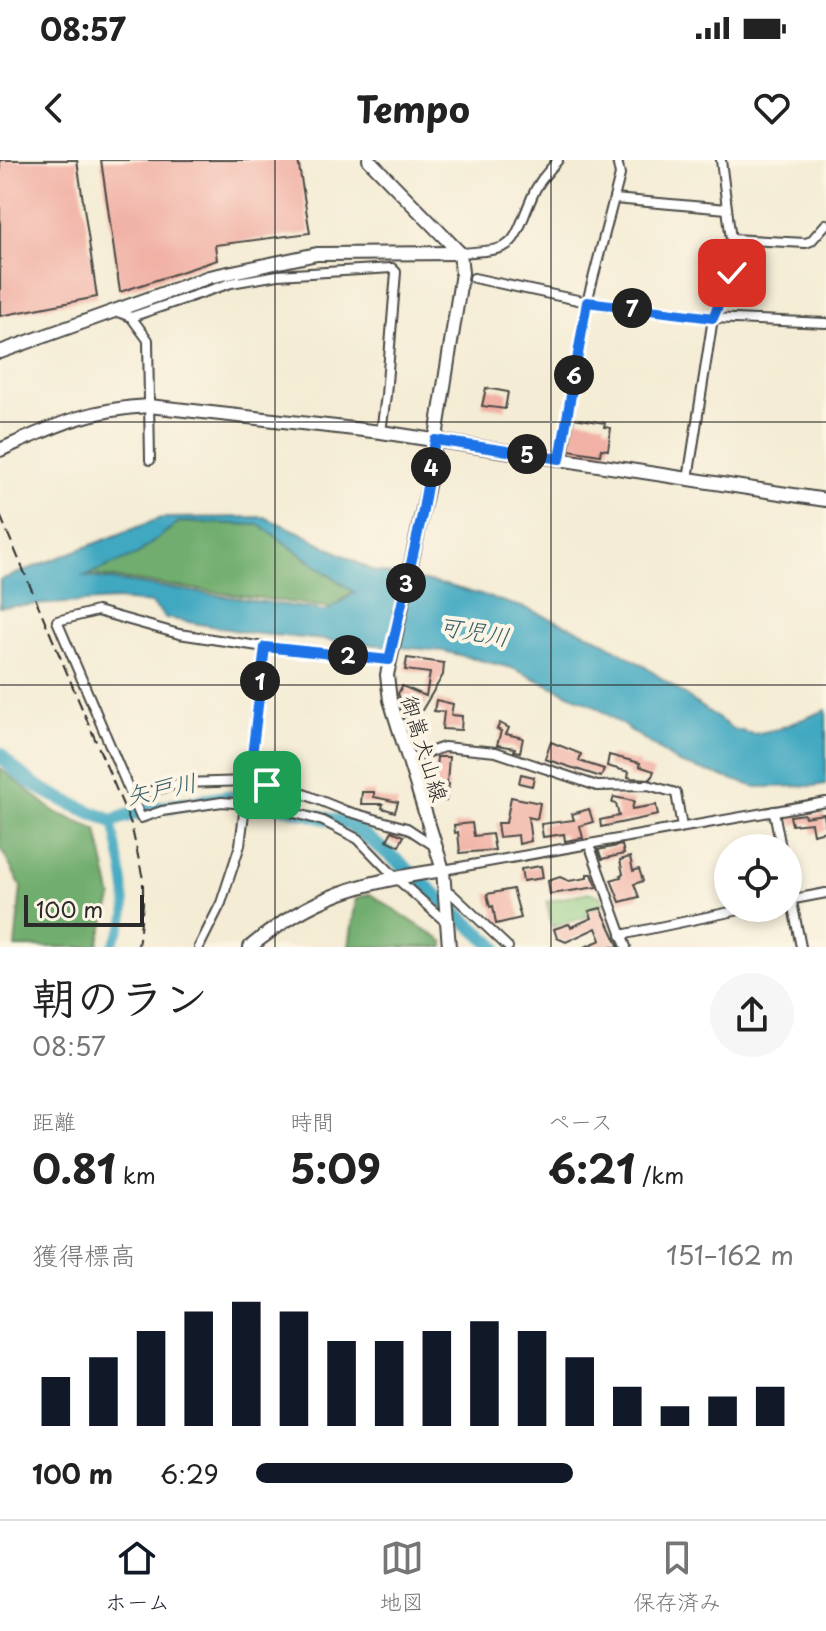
<!DOCTYPE html>
<html lang="ja">
<head>
<meta charset="utf-8">
<style>
	body { margin:0; font-family:"Playpen Sans","Klee One",sans-serif; background:#f6f6f6; color:#222; height:100vh; display:flex; flex-direction:column; font-size:30px; white-space:nowrap }
	* { box-sizing:border-box; margin:0 }
	p { font-size:26px; color:#767676 }
	.icon { flex:none; width:44px; height:44px; fill:none; stroke:currentColor; stroke-width:2; stroke-linecap:round; stroke-linejoin:round }
	.map { position:relative; height:787px; overflow:hidden }
	.side { display:flex; flex-direction:column; background:#fff; flex:1 }
	.side>* { flex:none }
	.fabs { position:absolute; left:714px; top:674px; display:grid; gap:16px }
	.fabs a { display:grid; place-items:center; width:88px; height:88px; border-radius:50%; background:#fff; box-shadow:0 4px 12px #0003; font-size:40px }
	.scale { position:absolute; left:24px; bottom:20px; width:120px; box-sizing:border-box; padding-left:8px; border:4px solid #2b2b2b; border-top:0; font-size:22px; line-height:28px; white-space:nowrap; color:#2b2b2b; -webkit-text-stroke:6px #fcf5e5; paint-order:stroke }
	.pin { position:absolute; display:grid; place-items:center; width:68px; height:68px; color:#fff; margin:-34px; border-radius:16px; box-shadow:0 4px 12px #0006 }
	.km { position:absolute; width:40px; height:40px; margin:-20px; border-radius:50%; background:#222; color:#fff; font-size:22px; line-height:40px; text-align:center }
	.round { display:grid; place-items:center; flex:none; width:84px; height:84px; border-radius:42px; background:#f6f6f6 }
	.overview { display:flex; align-items:center; justify-content:space-between; height:136px; padding:0 32px }
	h1 { font-size:44px; font-weight:700; line-height:60px }
	.metrics { display:grid; grid-template-columns:repeat(3,1fr); gap:12px; height:136px; padding:8px 32px }
	.metrics div { display:grid; align-content:center }
	.metrics b { font-size:40px; font-weight:700 }
	.metrics small { font-size:22px; font-weight:400 }
	.metrics p { font-size:22px }
	.chart { height:224px; padding:16px 32px }
	.chart p { display:flex; justify-content:space-between }
	.chart svg { width:100%; height:144px; margin-top:8px; stroke:#111827; stroke-width:6 }
	ul { padding:0 32px; list-style:none; font-size:26px }
	li { display:grid; grid-template-columns:128px 96px 1fr; align-items:center; height:60px }
	li i { height:20px; border-radius:10px; background:#111827 }
	.status { display:flex; justify-content:space-between; align-items:center; height:56px; padding:0 40px; background:#fff; direction:ltr }
	.status svg { height:22px; fill:currentColor }
	header { display:flex; justify-content:space-between; align-items:center; height:104px; padding:0 32px; background:#fff; font-size:36px; font-weight:700 }
	.menu { display:flex; justify-content:space-around; align-items:center; height:112px; border-top:2px solid #e0e0e0; background:#fff; font-size:22px; color:#767676 }
	.menu a { display:grid; justify-items:center; gap:4px }
	.menu .active { color:#111827 }
	.map>svg:first-child { display:block }
	.green { fill:#8cc97f; stroke:#5c7a55; stroke-width:2 }
	.forest { fill:#71ad6e; stroke:#4e6c4c; stroke-width:2 }
	.water { fill:#41a8c1; stroke:#366a76; stroke-width:2; fill-rule:evenodd }
	.lines { fill:none; stroke-linecap:round; stroke-linejoin:round }
	.canal { stroke:#41a8c1; stroke-width:8 }
	.river { stroke:#41a8c1; stroke-width:14 }
	.building { fill:#f1b1a5 }
	.street-casing { stroke:#494844; stroke-width:12 }
	.secondary-casing { stroke:#494844; stroke-width:16 }
	.street { stroke:#fff; stroke-width:8 }
	.secondary { stroke:#fff; stroke-width:12 }
	.rail { stroke:#2b2b2b; stroke-width:2; stroke-dasharray:12 6; stroke-linecap:butt }
	.route-casing { stroke:#fff; stroke-width:16 }
	.route { stroke:#1a73e8; stroke-width:10 }
	.grid { fill:none; stroke:#2b2b2b; stroke-width:2; stroke-opacity:0.55 }
	.labels { text-anchor:middle; dominant-baseline:central; stroke-width:8; stroke-linejoin:round; paint-order:stroke }
	.street-label { font-size:22px; fill:#2b2b2b; stroke:#fcf5e5 }
	.water-label { font-size:24px; font-style:italic; fill:#345d67; stroke:#fcf5e5 }
</style>
</head>
<body>
<div class="status"><b>08:57</b><svg viewBox="0 0 49 12"><path d="M0 12V9h3v3zM5 12V6h3v6zM10 12V3h3v9zM15 12V0h3v12zM26 1h20v11H26zM47 4h2v5h-2z"/></svg></div>
<header><svg class="icon" aria-label="back" viewBox="0 0 24 24"><path d="M15 5l-7 7 7 7"/></svg>Tempo<svg class="icon" aria-label="heart" viewBox="0 0 24 24"><path d="M12 20l-8-8c-3-5 5-10 8-4 3-6 11-1 8 4z"/></svg></header>
<div class="map">
<svg width="826" height="787" viewBox="0 0 826 787">
	<rect width="100%" height="100%" fill="#fcf5e5"/>
	<filter id="ink" filterUnits="userSpaceOnUse"><feTurbulence type="fractalNoise" baseFrequency=".0125" numOctaves="2"/><feDisplacementMap in="SourceGraphic" scale="16" xChannelSelector="R" yChannelSelector="G"/><feConvolveMatrix kernelMatrix="1 2 1 2 8 2 1 2 1" color-interpolation-filters="sRGB"/></filter>
	<filter id="wash" filterUnits="userSpaceOnUse"><feTurbulence type="fractalNoise" baseFrequency=".006" numOctaves="4" result="noise"/><feDisplacementMap in="SourceGraphic" scale="32" xChannelSelector="R" yChannelSelector="G"/><feGaussianBlur stdDeviation="1.8" result="paint"/><feColorMatrix in="noise" values="0 0 0 0 0 0 0 0 0 0 0 0 0 0 0 0 0 1.4 0 .05"/><feComposite in="paint" operator="in"/></filter>
	<g filter="url(#wash)">
		<rect width="100%" height="100%" fill="#f4ecd4"/>
		<!-- green -->
		<path class="green" d="M 588,732 L 600,736 L 604,745 L 587,749 L 589,756 L 552,767 L 547,742 Z"/>
		<!-- forest -->
		<g class="forest">
			<path d="M 179,362 L 260,365 L 353,432 L 331,448 L 85,414 L 136,395 Z"/>
			<path d="M 0,608 L 55,652 L 97,670 L 112,739 L 97,787 L 15,787 L 21,727 L 0,686 Z"/>
			<path d="M 370,734 L 444,782 L 444,787 L 349,787 L 356,738 Z"/>
		</g>
		<!-- water -->
		<path class="water" d="M 264,357 L 299,372 L 373,411 L 450,426 L 528,449 L 595,477 L 644,506 L 733,569 L 754,574 L 778,569 L 826,550 L 826,624 L 813,626 L 756,627 L 679,603 L 593,545 L 512,508 L 443,491 L 250,473 L 166,458 L 151,443 L 116,440 L 0,447 L 0,420 L 161,358 ZM 179,362 L 260,365 L 355,433 L 326,451 L 84,416 L 136,395 Z"/>
		<g class="lines">
			<!-- canal -->
			<path class="canal" d="M 111,787 C 116,778 123,768 125,757 C 129,732 117,687 112,661"/>
			<!-- river -->
			<path class="river" d="M 0,594 C 29,630 71,643 112,661 L 141,651 L 227,637 L 264,642 L 351,665 L 401,704 L 495,787"/>
		</g>
		<g id="blocks">
			<!-- building -->
			<g class="building">
				<path d="M 0,0 L 77,0 L 97,137 L 0,156 Z"/>
				<path d="M 101,0 L 298,0 L 310,73 L 215,85 L 217,100 L 120,132 Z"/>
				<path d="M 486,228 L 508,232 L 505,249 L 482,246 Z"/>
				<path d="M 574,258 L 605,263 L 604,267 L 611,268 L 608,290 L 601,289 L 600,295 L 569,290 Z"/>
				<path d="M 407,498 L 444,503 L 443,515 L 412,567 L 398,534 L 402,526 L 426,536 L 430,513 L 405,510 Z"/>
				<path d="M 436,540 L 453,544 L 451,555 L 462,556 L 461,570 L 442,569 L 444,552 L 434,551 Z"/>
				<path d="M 500,563 L 509,568 L 506,574 L 523,578 L 520,592 L 514,591 L 515,588 L 497,585 L 501,571 L 497,569 Z"/>
				<path d="M 551,582 L 581,594 L 579,601 L 604,609 L 601,617 L 545,599 Z"/>
				<path d="M 609,595 L 640,603 L 639,606 L 654,611 L 651,619 L 632,618 L 628,617 L 629,612 L 607,606 Z"/>
				<path d="M 437,597 L 449,597 L 447,623 L 449,624 L 446,641 L 430,638 L 424,618 L 435,620 Z"/>
				<path d="M 521,614 L 534,617 L 532,626 L 519,623 Z"/>
				<path d="M 362,632 L 374,632 L 374,637 L 398,642 L 395,652 L 382,648 L 383,644 L 361,644 Z"/>
				<path d="M 511,637 L 540,643 L 537,659 L 528,657 L 531,681 L 519,684 L 518,675 L 499,677 L 497,663 L 506,663 Z"/>
				<path d="M 614,637 L 634,641 L 632,649 L 656,645 L 658,655 L 601,667 L 600,660 L 619,656 L 616,644 L 612,643 Z"/>
				<path d="M 589,649 L 593,662 L 580,666 L 583,678 L 565,681 L 564,674 L 543,677 L 541,664 L 574,660 L 572,654 Z"/>
				<path d="M 804,654 L 805,657 L 824,654 L 826,671 L 813,674 L 811,663 L 792,665 L 790,656 Z"/>
				<path d="M 472,663 L 474,676 L 492,674 L 495,690 L 460,693 L 458,672 L 455,673 L 454,665 Z"/>
				<path d="M 392,671 L 404,676 L 399,686 L 387,680 Z"/>
				<path d="M 622,685 L 624,694 L 602,699 L 598,690 Z"/>
				<path d="M 630,697 L 633,711 L 639,709 L 643,721 L 634,724 L 639,737 L 620,742 L 611,720 L 621,717 L 620,715 L 623,714 L 620,700 Z"/>
				<path d="M 541,706 L 543,718 L 523,721 L 521,709 Z"/>
				<path d="M 587,714 L 592,714 L 597,727 L 550,734 L 548,721 L 560,717 L 569,721 L 587,718 Z"/>
				<path d="M 513,729 L 521,758 L 496,764 L 493,746 L 490,747 L 487,734 Z"/>
				<path d="M 601,748 L 619,787 L 585,787 L 601,780 L 596,768 L 566,782 L 557,778 L 554,769 L 569,764 L 571,767 L 592,758 L 589,751 Z"/>
			</g>
		</g>
	</g>
	<g filter="url(#ink)">
		<use href="#blocks" fill-opacity="0" stroke="#494844" stroke-width="2"/>
		<g class="lines">
			<!-- street casing -->
			<g class="street-casing">
				<g id="street">
					<path d="M 614,39 L 727,49"/>
					<path d="M 732,79 L 806,83 L 811,81 L 826,64"/>
					<path d="M 460,93 C 519,89 510,88 532,37 C 537,23 548,12 558,0"/>
					<path d="M 474,118 L 587,142 L 713,158 L 734,104 L 721,0"/>
					<path d="M 118,152 L 131,157 L 148,180 L 150,300"/>
					<path d="M 131,157 L 231,123 L 278,115 L 392,108 L 396,112 L 386,235 L 381,272"/>
					<path d="M 560,299 L 587,142 L 620,15 L 617,0"/>
					<path d="M 688,319 L 713,158 L 826,163"/>
					<path d="M 389,500 L 265,487 L 179,474 L 97,451 L 57,461 L 141,658 L 162,651 L 222,642 L 270,646 L 323,661 L 358,679 L 396,718 L 447,763"/>
					<path d="M 409,599 L 444,587 L 496,592 L 597,626 L 648,625 L 676,633 L 682,667"/>
					<path d="M 132,636 L 182,623 L 249,621 L 304,634 L 346,651 L 407,668 L 436,687"/>
					<path d="M 774,651 L 781,688"/>
					<path d="M 589,684 L 626,787"/>
					<path d="M 443,710 L 826,642"/>
					<path d="M 788,722 L 801,787"/>
					<path d="M 444,732 L 451,733 L 508,787"/>
					<path d="M 789,740 L 826,733"/>
					<path d="M 621,775 L 749,748"/>
					<path d="M 199,787 L 221,743 L 240,685 L 265,487"/>
				</g>
			</g>
			<!-- secondary casing -->
			<g class="secondary-casing">
				<g id="secondary">
					<path d="M 369,0 L 460,93 L 462,113 L 429,321 L 387,515 L 390,540 L 443,710 L 449,787"/>
					<path d="M 0,192 L 209,117 L 317,94 L 460,93"/>
					<path d="M 0,290 C 54,266 88,249 149,246 L 381,272 L 826,340"/>
					<path d="M 250,787 C 314,734 363,722 443,710"/>
				</g>
			</g>
			<!-- street -->
			<use href="#street" class="street"/>
			<!-- secondary -->
			<use href="#secondary" class="secondary"/>
			<!-- rail -->
			<path class="rail" d="M 0,355 L 131,664 L 143,719 L 143,744 L 138,787"/>
		</g>
	</g>
	<g class="lines" filter="url(#ink)">
		<!-- route casing -->
		<g class="route-casing">
			<path id="route" d="M 267,625 L 249,621 L 265,487 L 389,500 L 422,355 L 435,280 L 560,299 L 587,142 L 713,158 L 732,113"/>
		</g>
		<!-- route -->
		<use href="#route" class="route"/>
	</g>
	<!-- grid -->
	<path class="grid" d="M 275,0 L 275,787M 551,0 L 551,787M 0,262 L 826,262M 0,525 L 826,525"/>
	<g class="labels">
		<!-- street labels -->
		<g class="street-label">
			<text transform="translate(426 588) rotate(73)">御嵩犬山線</text>
		</g>
		<!-- water labels -->
		<g class="water-label">
			<text transform="translate(474 470) rotate(10)">可児川</text>
			<text transform="translate(161 628) rotate(-12)">矢戸川</text>
		</g>
	</g>
</svg>
<div class="fabs">
<a><svg class="icon" aria-label="locate" viewBox="0 0 24 24"><circle cx="12" cy="12" r="6"/><path d="M12 2v4M12 18v4M2 12h4M18 12h4"/></svg></a>
</div>
<div class="scale">100 m</div>
<div class="pin" style="left:267px;top:625px;background:#1e9e55"><svg class="icon" aria-label="arrive" viewBox="0 0 24 24"><path d="M6 21V4h12l-3 4 3 4H6"/></svg></div>
<div class="pin" style="left:732px;top:113px;background:#d93025"><svg class="icon" aria-label="check" viewBox="0 0 24 24"><path d="M5 12l5 5 9-10"/></svg></div>
<b class="km" style="left:260px;top:521px">1</b>
<b class="km" style="left:348px;top:495px">2</b>
<b class="km" style="left:406px;top:423px">3</b>
<b class="km" style="left:431px;top:307px">4</b>
<b class="km" style="left:527px;top:294px">5</b>
<b class="km" style="left:574px;top:215px">6</b>
<b class="km" style="left:632px;top:148px">7</b>
</div>
<section class="side">
<div class="overview"><div><h1>朝のラン</h1><p>08:57</p></div><a class="round"><svg class="icon" aria-label="share" viewBox="0 0 24 24"><path d="M12 15V3M7 8l5-5 5 5M5 13v7h14v-7"/></svg></a></div>
<div class="metrics">
<div><p>距離</p><b>0.81<small> km</small></b></div>
<div><p>時間</p><b>5:09</b></div>
<div><p>ペース</p><b>6:21<small> /km</small></b></div>
</div>
<div class="chart"><p><span>獲得標高</span>151–162 m</p>
<svg viewBox="0 0 160 44" preserveAspectRatio="none"><path d="M5 44V29M15 44V23M25 44V15M35 44V9M45 44V6M55 44V9M65 44V18M75 44V18M85 44V15M95 44V12M105 44V15M115 44V23M125 44V32M135 44V38M145 44V35M155 44V32"/></svg>
</div>
<ul>
<li><b>100 m</b>6:29<i style="width:59%"></i></li>
</ul>
</section>
<nav class="menu">
<a class="active"><svg class="icon" aria-label="home" viewBox="0 0 24 24"><path d="M3 11l9-7 9 7M6 9v11h12V9"/></svg>ホーム</a>
<a><svg class="icon" aria-label="map" viewBox="0 0 24 24"><path d="M3 6l6-2 6 2 6-2v14l-6 2-6-2-6 2zM9 4v14M15 6v14"/></svg>地図</a>
<a><svg class="icon" aria-label="saved" viewBox="0 0 24 24"><path d="M7 4h10v16l-5-4-5 4z"/></svg>保存済み</a>
</nav>
</body>
</html>
